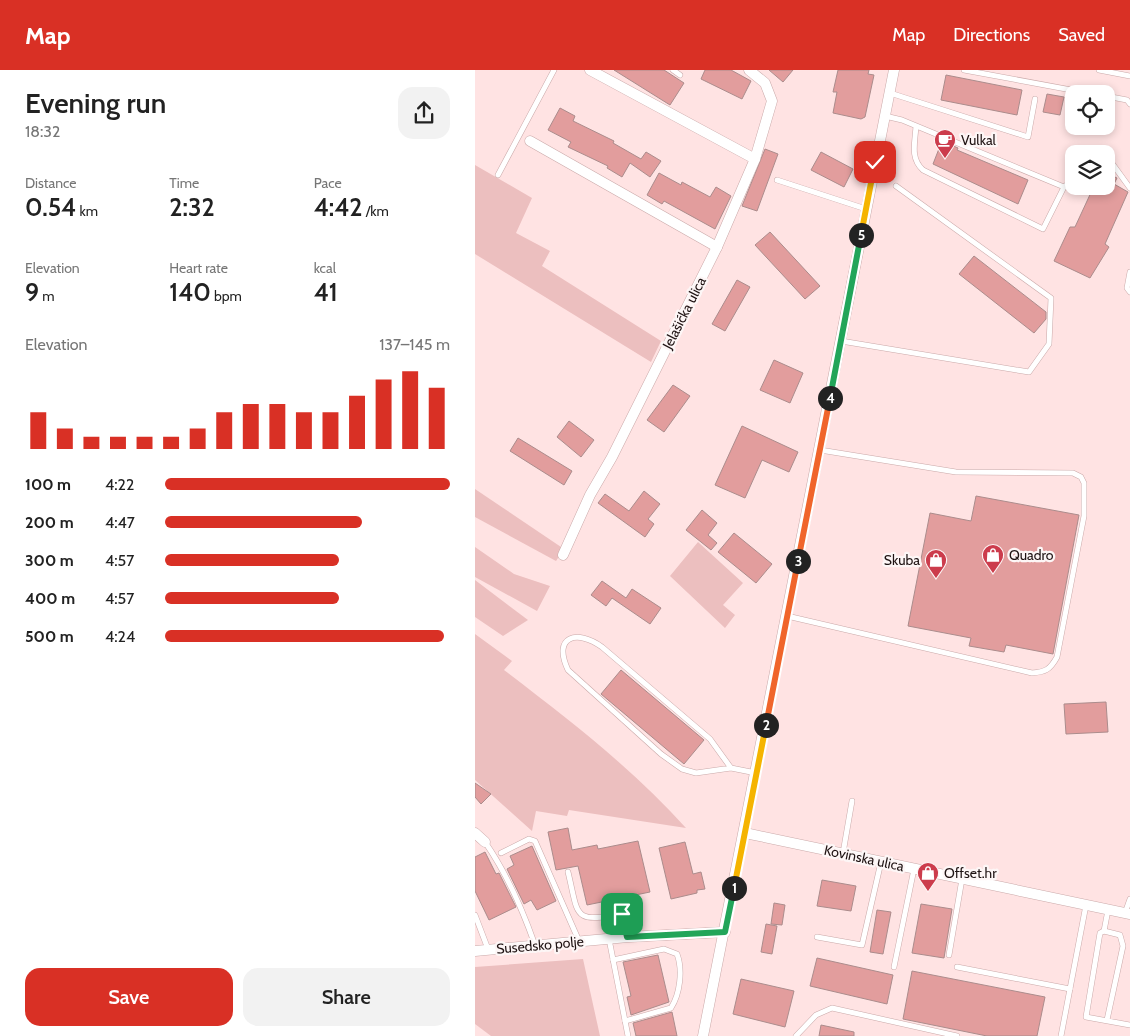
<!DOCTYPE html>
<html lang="en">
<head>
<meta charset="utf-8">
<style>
	body { margin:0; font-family:Cabin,sans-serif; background:#f2f2f2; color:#222; height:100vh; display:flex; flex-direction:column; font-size:19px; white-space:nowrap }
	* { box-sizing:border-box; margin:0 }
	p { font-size:16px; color:#767676 }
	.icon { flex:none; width:28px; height:28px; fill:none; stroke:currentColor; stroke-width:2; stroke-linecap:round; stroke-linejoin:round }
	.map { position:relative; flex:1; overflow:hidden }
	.drawer { display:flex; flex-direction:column; background:#fff; width:475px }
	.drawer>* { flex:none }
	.buttons { position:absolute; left:590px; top:15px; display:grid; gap:10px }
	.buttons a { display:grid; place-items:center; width:50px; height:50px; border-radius:10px; background:#fff; box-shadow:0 2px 8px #0003; font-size:25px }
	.pin { position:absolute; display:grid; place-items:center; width:42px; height:42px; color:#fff; margin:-21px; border-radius:10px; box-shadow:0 2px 8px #0006 }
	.km { position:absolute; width:25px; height:25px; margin:-12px; border-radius:50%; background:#222; color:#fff; font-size:14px; line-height:25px; text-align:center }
	.round { display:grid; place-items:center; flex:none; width:52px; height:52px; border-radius:15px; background:#f2f2f2 }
	.overview { display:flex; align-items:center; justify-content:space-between; height:85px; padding:0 25px }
	h1 { font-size:28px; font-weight:600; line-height:38px }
	.metrics { display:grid; grid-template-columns:repeat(3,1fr); gap:8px; height:85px; padding:5px 25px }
	.metrics div { display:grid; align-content:center }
	.metrics b { font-size:25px; font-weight:600 }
	.metrics small { font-size:14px; font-weight:400 }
	.metrics p { font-size:14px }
	.chart { height:140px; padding:10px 25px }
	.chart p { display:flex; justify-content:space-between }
	.chart svg { width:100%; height:90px; margin-top:5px; stroke:#d93025; stroke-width:6 }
	.primary-button { display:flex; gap:10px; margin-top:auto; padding:10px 25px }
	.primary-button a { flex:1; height:58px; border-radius:15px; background:#d93025; color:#fff; font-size:20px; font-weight:600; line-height:58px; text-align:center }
	.primary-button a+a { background:#f2f2f2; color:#222 }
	ul { padding:0 25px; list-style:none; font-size:16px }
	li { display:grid; grid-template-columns:80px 60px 1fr; align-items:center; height:38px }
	li i { height:12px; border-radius:6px; background:#d93025 }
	header { display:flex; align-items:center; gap:30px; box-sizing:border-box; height:70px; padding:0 25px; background:#d93025; color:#fff }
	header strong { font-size:24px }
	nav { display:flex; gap:28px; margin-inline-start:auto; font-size:18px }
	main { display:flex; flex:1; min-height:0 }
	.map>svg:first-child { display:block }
	.green { fill:#ecbfbf }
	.building { fill:#e29d9d; stroke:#ab8c8c }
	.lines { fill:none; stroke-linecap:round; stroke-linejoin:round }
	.lane-casing { stroke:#caa9a9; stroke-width:6 }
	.street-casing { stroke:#caa9a9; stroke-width:11 }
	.lane { stroke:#fff; stroke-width:5 }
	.street { stroke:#fff; stroke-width:10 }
	.split-1-casing { stroke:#fff; stroke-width:10 }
	.split-2-casing { stroke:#fff; stroke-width:10 }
	.split-3-casing { stroke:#fff; stroke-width:10 }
	.split-4-casing { stroke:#fff; stroke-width:10 }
	.split-5-casing { stroke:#fff; stroke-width:10 }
	.split-6-casing { stroke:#fff; stroke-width:10 }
	.split-1 { stroke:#22a559; stroke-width:6 }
	.split-2 { stroke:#f5b400; stroke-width:6 }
	.split-3 { stroke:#f0652b; stroke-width:6 }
	.split-4 { stroke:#f0652b; stroke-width:6 }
	.split-5 { stroke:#22a559; stroke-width:6 }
	.split-6 { stroke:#f5b400; stroke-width:6 }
	.labels { text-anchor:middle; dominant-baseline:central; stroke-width:4.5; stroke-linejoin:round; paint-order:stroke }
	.poi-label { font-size:14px; fill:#1f1313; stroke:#fdf6f6; text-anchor:start }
	.street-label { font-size:14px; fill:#1f1313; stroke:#fdf6f6 }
</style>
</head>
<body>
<header>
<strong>Map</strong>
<nav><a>Map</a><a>Directions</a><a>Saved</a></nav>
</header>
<main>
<section class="drawer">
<div class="overview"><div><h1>Evening run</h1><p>18:32</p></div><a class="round"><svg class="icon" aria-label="share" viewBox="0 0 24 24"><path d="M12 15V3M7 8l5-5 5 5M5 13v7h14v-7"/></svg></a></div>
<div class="metrics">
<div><p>Distance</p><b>0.54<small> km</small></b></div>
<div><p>Time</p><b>2:32</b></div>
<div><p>Pace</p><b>4:42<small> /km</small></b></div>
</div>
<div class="metrics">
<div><p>Elevation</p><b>9<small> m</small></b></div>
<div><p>Heart rate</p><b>140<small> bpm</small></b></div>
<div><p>kcal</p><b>41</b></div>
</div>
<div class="chart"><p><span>Elevation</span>137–145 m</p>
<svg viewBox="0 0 160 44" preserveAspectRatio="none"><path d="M5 44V26M15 44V34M25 44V38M35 44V38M45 44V38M55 44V38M65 44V34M75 44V26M85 44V22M95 44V22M105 44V26M115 44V26M125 44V18M135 44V10M145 44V6M155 44V14"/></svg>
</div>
<ul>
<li><b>100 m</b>4:22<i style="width:100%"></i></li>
<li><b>200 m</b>4:47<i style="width:69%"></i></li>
<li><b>300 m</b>4:57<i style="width:61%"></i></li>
<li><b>400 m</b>4:57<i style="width:61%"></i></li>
<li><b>500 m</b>4:24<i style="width:98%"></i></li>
</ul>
<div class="primary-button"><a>Save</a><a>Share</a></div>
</section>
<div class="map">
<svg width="655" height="966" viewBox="0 0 655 966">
	<rect width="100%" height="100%" fill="#ffe3e3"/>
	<!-- green -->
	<g class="green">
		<path d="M 0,95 L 57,128 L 41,163 L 75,181 L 67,196 L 186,271 L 176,292 L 0,184 Z"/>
		<path d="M 0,419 L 89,479 L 81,491 L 0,447 Z"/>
		<path d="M 223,472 L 268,513 L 248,535 L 260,545 L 250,558 L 195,506 Z"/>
		<path d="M 0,477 L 39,504 L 75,516 L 62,541 L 0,507 Z"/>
		<path d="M 0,510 L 53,550 L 28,566 L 0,547 Z"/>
		<path d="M 0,564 L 37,591 L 29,600 C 93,649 157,698 211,758 L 94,740 L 92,746 L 61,741 L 57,761 L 0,710 Z"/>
		<path d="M 108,889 L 125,966 L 16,966 L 0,954 L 0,897 Z"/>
	</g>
	<!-- building -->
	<g class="building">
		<path d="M 139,0 L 189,0 L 209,13 L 195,35 Z"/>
		<path d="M 230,0 L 256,0 L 276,11 L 267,29 L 226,9 Z"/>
		<path d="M 294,0 L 318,0 L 308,12 Z"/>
		<path d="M 363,0 L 394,0 L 393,4 L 399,5 L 390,47 L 386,49 L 358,43 L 362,22 L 358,22 Z"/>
		<path d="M 471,5 L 547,20 L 542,45 L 466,30 Z"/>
		<path d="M 572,24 L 589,27 L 585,45 L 568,42 Z"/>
		<path d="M 85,38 L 100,46 L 98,51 L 139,71 L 138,73 L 166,89 L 171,82 L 186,91 L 175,107 L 155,93 L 147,107 L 132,98 L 133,96 L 93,77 L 96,72 L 73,60 Z"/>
		<path d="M 467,71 L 483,78 L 482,80 L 553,110 L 543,134 L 458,94 Z"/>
		<path d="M 290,79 L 303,84 L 282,141 L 267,136 Z"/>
		<path d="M 346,82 L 378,99 L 369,117 L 336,100 Z"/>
		<path d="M 184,103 L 206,115 L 207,112 L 235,127 L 241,117 L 256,126 L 240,159 L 189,131 L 187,134 L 172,125 Z"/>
		<path d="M 631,103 L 642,108 L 639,114 L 653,122 L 630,174 L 634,177 L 615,208 L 579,191 L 595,157 L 600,157 L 619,116 L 631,116 Z"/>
		<path d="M 295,162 L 345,216 L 330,229 L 280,175 Z"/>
		<path d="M 499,186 L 571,242 L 571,249 L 559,263 L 484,204 Z"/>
		<path d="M 262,210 L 275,217 L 250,261 L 237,254 Z"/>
		<path d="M 299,290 L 328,303 L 315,333 L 285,320 Z"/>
		<path d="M 198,315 L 215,326 L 189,362 L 172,350 Z"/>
		<path d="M 94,351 L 119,370 L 106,387 L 82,367 Z"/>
		<path d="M 267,356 L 323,382 L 314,402 L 287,390 L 270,428 L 240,415 Z"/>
		<path d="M 43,368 L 97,401 L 89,415 L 35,381 Z"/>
		<path d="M 169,421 L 185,434 L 173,449 L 179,454 L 170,467 L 123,433 L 130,424 L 154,441 Z"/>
		<path d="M 501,426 L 604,445 L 578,584 L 531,575 L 529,582 L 494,576 L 496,568 L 433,556 L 455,443 L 496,451 Z"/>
		<path d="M 227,440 L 242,453 L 233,465 L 242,473 L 236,480 L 211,460 Z"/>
		<path d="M 259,463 L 297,494 L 281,513 L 243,482 Z"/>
		<path d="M 127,511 L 151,528 L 157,519 L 186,538 L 175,554 L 137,528 L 131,536 L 116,525 Z"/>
		<path d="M 146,600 L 229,670 L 209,694 L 126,624 Z"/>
		<path d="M 631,632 L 633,662 L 591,664 L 589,634 Z"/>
		<path d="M 0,713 L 16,724 L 6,734 L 0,727 Z"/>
		<path d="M 93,758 L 97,780 L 122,775 L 123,779 L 163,771 L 175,822 L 112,835 L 103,796 L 81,800 L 73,762 Z"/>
		<path d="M 210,772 L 218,804 L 226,802 L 230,819 L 222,820 L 222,823 L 196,829 L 184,778 Z"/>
		<path d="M 57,776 L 81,831 L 62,840 L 56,830 L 49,834 L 32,799 L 39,795 L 35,786 Z"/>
		<path d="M 10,782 L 21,804 L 24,803 L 41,837 L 14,850 L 0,821 L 0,787 Z"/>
		<path d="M 347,810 L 381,816 L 376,841 L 342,836 Z"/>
		<path d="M 299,833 L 310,835 L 307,855 L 296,854 Z"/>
		<path d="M 446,834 L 477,839 L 469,888 L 437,883 Z"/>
		<path d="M 402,840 L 416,842 L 408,884 L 395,882 Z"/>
		<path d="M 291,854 L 302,856 L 297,884 L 286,882 Z"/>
		<path d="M 183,885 L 194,932 L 156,945 L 152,927 L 156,926 L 148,892 Z"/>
		<path d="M 342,888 L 418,905 L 412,934 L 335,916 Z"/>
		<path d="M 437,901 L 570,927 L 562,966 L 512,966 L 428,949 Z"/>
		<path d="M 266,909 L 319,921 L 310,957 L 258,944 Z"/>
		<path d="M 197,942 L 202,966 L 161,966 L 158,953 Z"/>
		<path d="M 346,955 L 379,962 L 379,966 L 344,966 Z"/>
	</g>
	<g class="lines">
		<!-- lane casing -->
		<g class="lane-casing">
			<g id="lane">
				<path d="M 198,0 L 205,5"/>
				<path d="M 489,0 L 618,24"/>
				<path d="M 624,0 L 655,6"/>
				<path d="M 415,23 L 553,67 L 560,29"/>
				<path d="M 631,26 L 652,30 L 655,34"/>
				<path d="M 410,46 L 427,50 L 589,117 L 568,159 L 448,100 C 435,88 440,73 441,56"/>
				<path d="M 631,85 L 655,118"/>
				<path d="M 23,105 L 79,0"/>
				<path d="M 302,110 L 391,139"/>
				<path d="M 589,117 L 599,109"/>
				<path d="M 655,202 L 652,218 L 655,222"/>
				<path d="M 366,271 L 554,302 L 574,274 L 576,228 L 421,116"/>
				<path d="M 312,546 L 557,603 C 570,602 575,600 582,587 L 609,446 L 609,413 L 606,407 L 598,403 L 481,402 L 345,380"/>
				<path d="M 256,698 L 235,669 L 127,577 C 102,559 77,566 93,600 L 186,684 L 207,699 L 221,703 L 256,698 L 281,703"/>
				<path d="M 10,772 C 32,804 47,838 60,875"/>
				<path d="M 26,783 L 54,769 L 60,771 L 104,871"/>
				<path d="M 368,783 L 377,731"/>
				<path d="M 93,802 C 104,847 97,853 147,844 L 152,867"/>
				<path d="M 650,843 L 655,829"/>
				<path d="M 0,845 L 13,879"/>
				<path d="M 629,861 L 633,840"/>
				<path d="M 342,867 L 387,875 L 406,792"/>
				<path d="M 134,869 L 153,966"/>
				<path d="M 474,885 L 487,809"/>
				<path d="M 138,890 L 189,879 L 202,884 C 208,900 205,924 196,938 L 150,951"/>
				<path d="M 419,897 L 439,799"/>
				<path d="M 482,897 L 595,919"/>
				<path d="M 632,950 L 648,876 L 645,865 L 629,861 L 625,863 L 611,947 L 655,955"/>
				<path d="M 321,966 L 341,945 L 357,938 L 482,966"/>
				<path d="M 586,966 L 611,835"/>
			</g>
		</g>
		<!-- street casing -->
		<g class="street-casing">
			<g id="street">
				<path d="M 115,0 L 280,89"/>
				<path d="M 55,71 L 242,177"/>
				<path d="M 88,485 L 115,425 L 137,387 L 242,177 L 280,89 L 297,31 L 290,13 L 274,0"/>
				<path d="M 0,763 L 10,772"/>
				<path d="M 270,763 L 655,844"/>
				<path d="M 0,881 L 153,867 L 250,862"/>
				<path d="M 228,966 L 419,0"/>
			</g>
		</g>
		<!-- lane -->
		<use href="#lane" class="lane"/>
		<!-- street -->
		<use href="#street" class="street"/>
	</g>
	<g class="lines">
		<!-- split-1 casing -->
		<g class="split-1-casing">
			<path id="split-1" d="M 147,844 L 152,867 L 250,862 L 259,818"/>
		</g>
		<!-- split-2 casing -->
		<g class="split-2-casing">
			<path id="split-2" d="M 259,818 L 291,655"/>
		</g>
		<!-- split-3 casing -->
		<g class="split-3-casing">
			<path id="split-3" d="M 291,655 L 323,491"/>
		</g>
		<!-- split-4 casing -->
		<g class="split-4-casing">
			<path id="split-4" d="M 323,491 L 355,328"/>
		</g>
		<!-- split-5 casing -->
		<g class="split-5-casing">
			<path id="split-5" d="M 355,328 L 386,165"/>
		</g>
		<!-- split-6 casing -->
		<g class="split-6-casing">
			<path id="split-6" d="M 386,165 L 400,92"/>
		</g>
		<!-- split-1 -->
		<use href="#split-1" class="split-1"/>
		<!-- split-2 -->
		<use href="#split-2" class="split-2"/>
		<!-- split-3 -->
		<use href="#split-3" class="split-3"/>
		<!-- split-4 -->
		<use href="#split-4" class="split-4"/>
		<!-- split-5 -->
		<use href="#split-5" class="split-5"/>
		<!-- split-6 -->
		<use href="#split-6" class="split-6"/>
	</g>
	<!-- icons -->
	<defs>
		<g id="cafe-pin" transform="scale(1.125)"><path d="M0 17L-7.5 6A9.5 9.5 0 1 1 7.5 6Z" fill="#cc3c4c" stroke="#fdf6f6"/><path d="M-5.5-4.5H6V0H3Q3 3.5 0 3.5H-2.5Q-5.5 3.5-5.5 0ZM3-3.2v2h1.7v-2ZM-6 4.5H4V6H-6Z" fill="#fff"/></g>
		<g id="shop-pin" transform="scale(1.125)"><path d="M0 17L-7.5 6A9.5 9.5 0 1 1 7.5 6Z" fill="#cc3c4c" stroke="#fdf6f6"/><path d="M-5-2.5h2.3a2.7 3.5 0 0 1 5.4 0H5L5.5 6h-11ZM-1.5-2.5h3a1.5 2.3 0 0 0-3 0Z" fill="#fff"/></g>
	</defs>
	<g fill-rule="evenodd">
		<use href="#cafe-pin" x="470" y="70"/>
		<use href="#shop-pin" x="518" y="485"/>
		<use href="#shop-pin" x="461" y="490"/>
		<use href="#shop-pin" x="453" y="803"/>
	</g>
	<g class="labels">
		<!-- poi labels -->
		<g class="poi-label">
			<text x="486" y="70">Vulkal</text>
			<text x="534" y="485">Quadro</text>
			<text x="445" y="490" text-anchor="end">Skuba</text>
			<text x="469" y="803">Offset.hr</text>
		</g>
		<!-- street labels -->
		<g class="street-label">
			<text transform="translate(209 243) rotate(-63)">Jelašićka ulica</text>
			<text transform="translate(389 788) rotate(12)">Kovinska ulica</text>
			<text transform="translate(65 875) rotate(-5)">Susedsko polje</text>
		</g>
	</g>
</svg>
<div class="buttons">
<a><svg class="icon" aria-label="locate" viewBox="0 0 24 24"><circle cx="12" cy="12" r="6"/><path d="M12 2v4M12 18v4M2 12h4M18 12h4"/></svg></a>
<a><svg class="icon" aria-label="layers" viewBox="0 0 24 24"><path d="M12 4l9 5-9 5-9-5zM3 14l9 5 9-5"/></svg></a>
</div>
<div class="pin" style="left:147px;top:844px;background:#1e9e55"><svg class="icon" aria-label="arrive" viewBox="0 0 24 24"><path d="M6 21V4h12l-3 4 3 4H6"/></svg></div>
<div class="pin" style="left:400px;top:92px;background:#d93025"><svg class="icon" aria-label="check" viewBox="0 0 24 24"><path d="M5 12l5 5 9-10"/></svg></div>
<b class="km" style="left:259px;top:818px">1</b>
<b class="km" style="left:291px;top:655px">2</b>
<b class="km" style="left:323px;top:491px">3</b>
<b class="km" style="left:355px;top:328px">4</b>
<b class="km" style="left:386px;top:165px">5</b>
</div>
</main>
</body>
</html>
